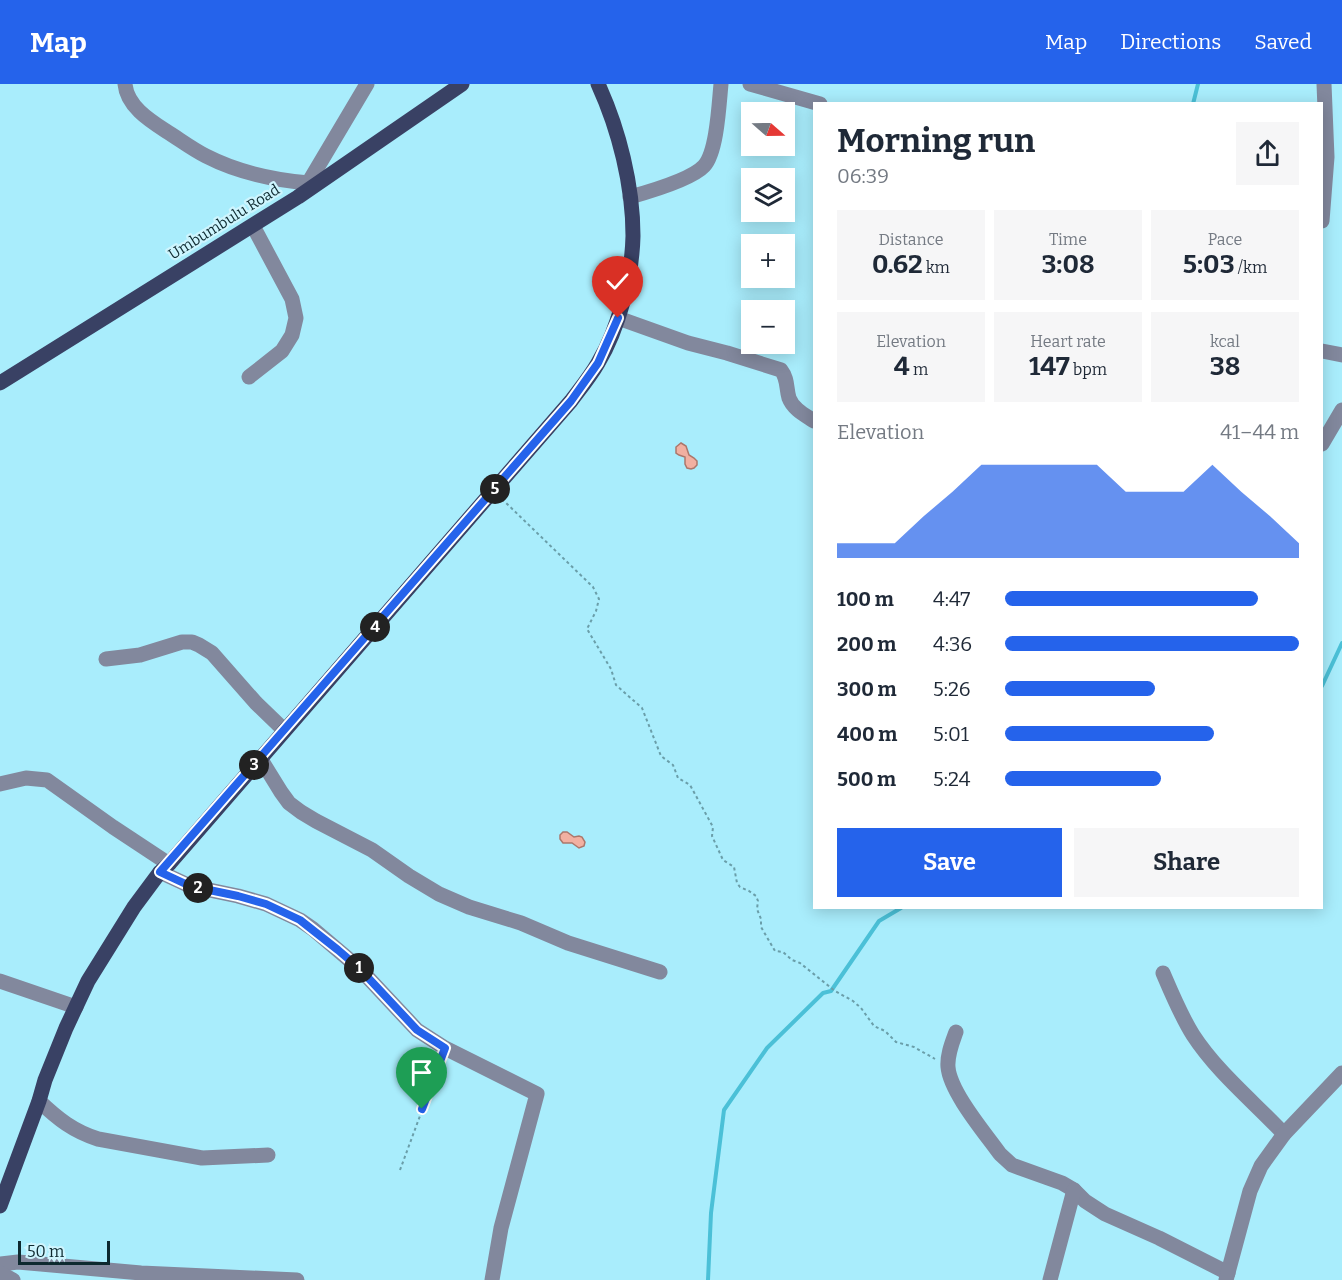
<!DOCTYPE html>
<html lang="en">
<head>
<meta charset="utf-8">
<style>
	body { margin:0; font-family:Bitter,serif; background:#f6f6f7; color:#1f2937; height:100vh; display:flex; flex-direction:column; font-size:22px; white-space:nowrap }
	* { box-sizing:border-box; margin:0 }
	p { font-size:20px; color:#747a83 }
	.icon { flex:none; width:33px; height:33px; fill:none; stroke:currentColor; stroke-width:2; stroke-linecap:round; stroke-linejoin:round }
	.map { position:relative; flex:1; overflow:hidden }
	.sheet { position:absolute; left:813px; top:18px; width:510px; height:807px; display:flex; flex-direction:column; background:#fff; border-radius:0px; box-shadow:0 3px 15px #0003 }
	.sheet>* { flex:none }
	.needle { width:39px; rotate:110deg }
	.tools { position:absolute; left:741px; top:18px; display:grid; gap:12px }
	.tools a { display:grid; place-items:center; width:54px; height:54px; border-radius:0px; background:#fff; box-shadow:0 3px 15px #0003; font-size:30px }
	.scale { position:absolute; left:18px; bottom:15px; width:92px; box-sizing:border-box; padding-left:6px; border:3px solid #0d292f; border-top:0; font-size:16px; line-height:21px; white-space:nowrap; color:#0d292f; -webkit-text-stroke:4px #cef5fe; paint-order:stroke }
	.pin { position:absolute; display:grid; place-items:center; width:51px; height:51px; color:#fff; margin:-62px -26px; border-radius:50% 50% 50% 0; rotate:-45deg; box-shadow:0 0 6px #0007 }
	.pin .icon { rotate:45deg }
	.km { position:absolute; width:30px; height:30px; margin:-15px; border-radius:50%; background:#222; color:#fff; font-size:16px; line-height:30px; text-align:center }
	.round { display:grid; place-items:center; flex:none; width:63px; height:63px; border-radius:0px; background:#f6f6f7 }
	.head { display:flex; align-items:center; justify-content:space-between; height:102px; padding:0 24px }
	h1 { font-size:33px; font-weight:700; line-height:45px }
	.stats { display:grid; grid-template-columns:repeat(3,1fr); gap:9px; height:102px; padding:6px 24px }
	.stats div { display:grid; align-content:center; border-radius:0px; background:#f6f6f7; text-align:center }
	.stats b { font-size:26px; font-weight:700 }
	.stats small { font-size:16px; font-weight:400 }
	.stats p { font-size:16px }
	.chart { height:168px; padding:12px 24px }
	.chart p { display:flex; justify-content:space-between }
	.chart svg { width:100%; height:108px; margin-top:6px; fill:#2563eb; opacity:.7 }
	.primary-button { display:flex; gap:12px; margin-top:auto; padding:12px 24px }
	.primary-button a { flex:1; height:69px; border-radius:0px; background:#2563eb; color:#fff; font-size:24px; font-weight:700; line-height:69px; text-align:center }
	.primary-button a+a { background:#f6f6f7; color:#1f2937 }
	ul { padding:0 24px; list-style:none; font-size:20px }
	li { display:grid; grid-template-columns:96px 72px 1fr; align-items:center; height:45px }
	li i { height:15px; border-radius:8px; background:#2563eb }
	header { display:flex; align-items:center; gap:36px; box-sizing:border-box; height:84px; padding:0 30px; background:#2563eb; color:#fff }
	header strong { font-size:28px }
	nav { display:flex; gap:33px; margin-inline-start:auto; font-size:21px }
	.map>svg:first-child { display:block }
	.lines { fill:none; stroke-linecap:round; stroke-linejoin:round }
	.stream { stroke:#4bc0d7; stroke-width:4 }
	.building { fill:#f2b0a1; stroke:#ac776b; stroke-width:1.5 }
	.path { stroke:#6a9ea9; stroke-width:2; stroke-dasharray:3 3; stroke-linecap:butt }
	.minor { stroke:#82889d; stroke-width:15 }
	.major { stroke:#394164; stroke-width:15 }
	.route-casing { stroke:#fff; stroke-width:12 }
	.route { stroke:#2563eb; stroke-width:8 }
	.labels { text-anchor:middle; dominant-baseline:central; stroke-width:4.5; stroke-linejoin:round; paint-order:stroke }
	.street-label { font-size:15px; fill:#0d292f; stroke:#cef5fe }
</style>
</head>
<body>
<header>
<strong>Map</strong>
<nav><a>Map</a><a>Directions</a><a>Saved</a></nav>
</header>
<div class="map">
<svg width="1342" height="1196" viewBox="0 0 1342 1196">
	<rect width="100%" height="100%" fill="#a9edfc"/>
	<g class="lines">
		<!-- stream -->
		<g class="stream">
			<path d="M 1193,20 L 1198,0"/>
			<path d="M 1322,602 L 1342,559"/>
			<path d="M 708,1196 L 711,1129 L 724,1026 L 767,964 L 823,909 L 831,907 L 879,837 L 901,824"/>
		</g>
	</g>
	<!-- building -->
	<g class="building">
		<path d="M 681,359 L 686,362 L 689,371 L 694,374 L 697,377 L 697,381 L 694,384 L 691,385 L 687,384 L 685,380 L 685,373 L 679,371 L 676,369 L 676,363 Z"/>
		<path d="M 563,748 L 567,748 L 574,753 L 579,752 L 582,753 L 585,758 L 584,762 L 579,764 L 572,759 L 563,759 L 560,755 L 560,751 Z"/>
	</g>
	<g class="lines">
		<!-- path -->
		<g class="path">
			<path d="M 502,415 L 593,503 L 599,515 L 596,527 L 587,545 L 611,585 L 616,601 L 642,624 L 661,672 L 673,681 L 678,694 L 690,701 L 713,743 L 712,752 L 723,776 L 734,783 L 737,799 L 740,803 L 749,807 L 756,812 L 758,817 L 757,825 L 761,835 L 761,843 L 775,867 L 783,868 L 792,876 L 800,879 L 835,907 L 853,917 L 861,924 L 874,942 L 885,947 L 896,958 L 914,963 L 935,975"/>
			<path d="M 400,1086 L 441,975"/>
		</g>
		<!-- minor -->
		<g class="minor">
			<path d="M 125,0 C 127,22 149,36 166,47 C 179,55 192,65 206,72 C 237,88 274,96 309,99"/>
			<path d="M 750,0 L 820,20"/>
			<path d="M 304,106 L 367,0"/>
			<path d="M 630,113 C 648,108 691,96 704,82 C 717,68 719,20 721,0"/>
			<path d="M 1322,137 L 1327,73 L 1324,0"/>
			<path d="M 618,234 L 688,259 L 727,269 L 781,286 C 788,295 786,304 789,314 C 793,325 805,331 814,337"/>
			<path d="M 1322,267 L 1342,271"/>
			<path d="M 249,293 L 282,267 L 292,251 L 296,234 L 292,215 L 253,142"/>
			<path d="M 1322,360 L 1342,326"/>
			<path d="M 106,575 L 140,571 L 182,558 L 192,558 L 199,561 L 212,569 L 256,619 L 284,646"/>
			<path d="M 260,674 L 281,708 L 289,719 L 301,728 L 316,737 L 372,766 L 409,792 L 439,810 L 469,823 L 521,839 L 568,859 L 660,888"/>
			<path d="M 0,700 L 26,694 L 47,696 L 113,743 L 169,780"/>
			<path d="M 160,788 L 190,802 L 238,812 L 266,820 L 300,836 L 313,845 L 359,884 L 417,946 L 445,964 L 537,1010 L 501,1144 L 492,1196"/>
			<path d="M 1163,889 C 1172,910 1181,932 1193,951 C 1217,988 1254,1018 1284,1050"/>
			<path d="M 0,897 L 76,923"/>
			<path d="M 956,948 C 952,959 947,971 948,983 C 950,1008 985,1049 1000,1070 L 1012,1081 L 1062,1099 L 1074,1106 L 1085,1117 L 1105,1130 L 1159,1154 L 1228,1189"/>
			<path d="M 39,1017 C 58,1035 73,1047 98,1055 L 202,1074 L 268,1071"/>
			<path d="M 0,1180 L 18,1178 L 141,1189 L 297,1196"/>
			<path d="M 0,1189 L 13,1196"/>
			<path d="M 1050,1196 L 1074,1106"/>
			<path d="M 1226,1196 L 1250,1107 L 1261,1082 L 1284,1050 L 1342,989"/>
		</g>
		<!-- major -->
		<g class="major">
			<path d="M 0,299 L 298,113 L 462,0"/>
			<path d="M 0,1122 L 39,1017 L 45,996 L 66,944 L 88,897 L 134,823 L 160,788 L 169,780 L 571,317 C 580,305 590,293 598,279 C 619,244 632,193 633,152 C 633,101 619,46 598,0"/>
		</g>
	</g>
	<g class="lines">
		<!-- route casing -->
		<g class="route-casing">
			<path id="route" d="M 422,1025 L 445,964 L 417,946 L 359,884 L 338,866 L 300,836 L 266,820 L 238,812 L 190,802 L 160,788 L 571,317 L 598,279 L 618,234"/>
		</g>
		<!-- route -->
		<use href="#route" class="route"/>
	</g>
	<g class="labels">
		<!-- street labels -->
		<g class="street-label">
			<text transform="translate(224 138) rotate(-32)">Umbumbulu Road</text>
		</g>
	</g>
</svg>
<div class="tools">
<a><svg class="needle" viewBox="-14 -14 28 28"><path d="M0-13l5 13h-10z" fill="#e53935"/><path d="M0 13l5-13h-10z" fill="#747a83"/></svg></a>
<a><svg class="icon" aria-label="layers" viewBox="0 0 24 24"><path d="M12 4l9 5-9 5-9-5zM3 14l9 5 9-5"/></svg></a>
<a>+</a>
<a>−</a>
</div>
<div class="scale">50 m</div>
<div class="pin" style="left:422px;top:1025px;background:#1e9e55"><svg class="icon" aria-label="arrive" viewBox="0 0 24 24"><path d="M6 21V4h12l-3 4 3 4H6"/></svg></div>
<div class="pin" style="left:618px;top:234px;background:#d93025"><svg class="icon" aria-label="check" viewBox="0 0 24 24"><path d="M5 12l5 5 9-10"/></svg></div>
<b class="km" style="left:359px;top:884px">1</b>
<b class="km" style="left:198px;top:804px">2</b>
<b class="km" style="left:254px;top:681px">3</b>
<b class="km" style="left:375px;top:543px">4</b>
<b class="km" style="left:495px;top:405px">5</b>
<section class="sheet">
<div class="head"><div><h1>Morning run</h1><p>06:39</p></div><a class="round"><svg class="icon" aria-label="share" viewBox="0 0 24 24"><path d="M12 15V3M7 8l5-5 5 5M5 13v7h14v-7"/></svg></a></div>
<div class="stats">
<div><p>Distance</p><b>0.62<small> km</small></b></div>
<div><p>Time</p><b>3:08</b></div>
<div><p>Pace</p><b>5:03<small> /km</small></b></div>
</div>
<div class="stats">
<div><p>Elevation</p><b>4<small> m</small></b></div>
<div><p>Heart rate</p><b>147<small> bpm</small></b></div>
<div><p>kcal</p><b>38</b></div>
</div>
<div class="chart"><p><span>Elevation</span>41–44 m</p>
<svg viewBox="0 0 160 44" preserveAspectRatio="none"><path d="M0 44V38L10 38L20 38L30 27L40 17L50 6L60 6L70 6L80 6L90 6L100 17L110 17L120 17L130 6L140 17L150 27L160 38V44z"/></svg>
</div>
<ul>
<li><b>100 m</b>4:47<i style="width:86%"></i></li>
<li><b>200 m</b>4:36<i style="width:100%"></i></li>
<li><b>300 m</b>5:26<i style="width:51%"></i></li>
<li><b>400 m</b>5:01<i style="width:71%"></i></li>
<li><b>500 m</b>5:24<i style="width:53%"></i></li>
</ul>
<div class="primary-button"><a>Save</a><a>Share</a></div>
</section>
</div>
</body>
</html>
